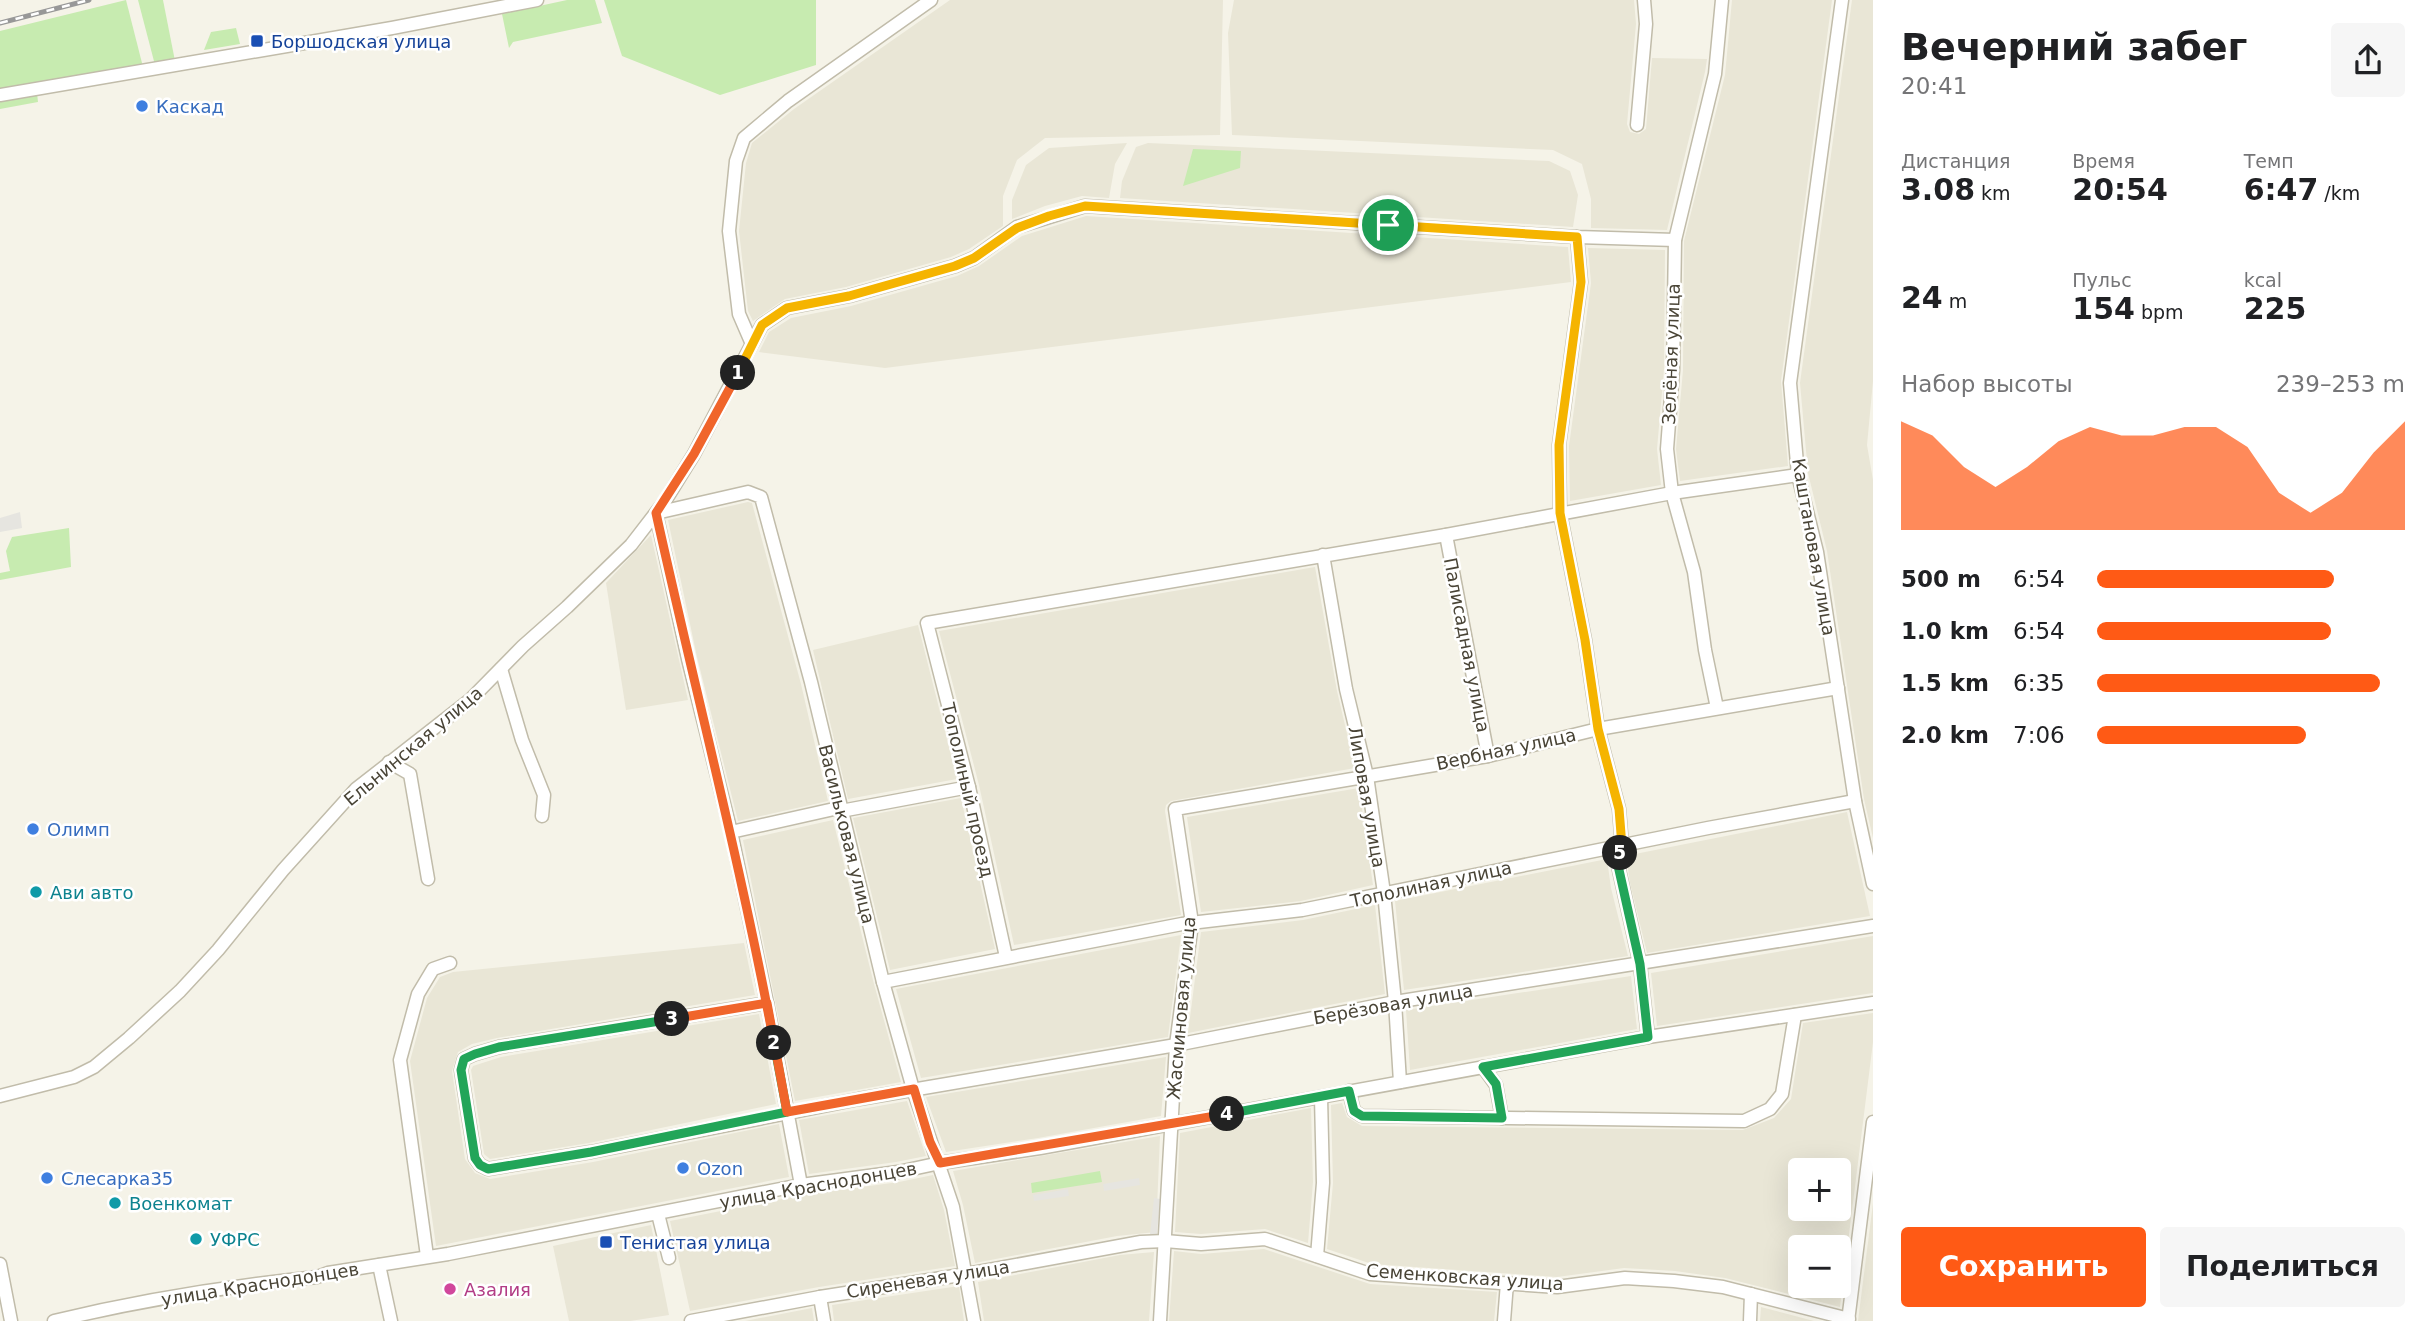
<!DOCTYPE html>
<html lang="ru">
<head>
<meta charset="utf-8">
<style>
	body { margin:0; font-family:"DejaVu Sans",sans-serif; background:#f6f6f6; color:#202124; height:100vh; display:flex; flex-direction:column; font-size:26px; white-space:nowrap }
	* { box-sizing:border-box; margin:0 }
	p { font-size:23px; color:#757577 }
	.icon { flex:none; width:38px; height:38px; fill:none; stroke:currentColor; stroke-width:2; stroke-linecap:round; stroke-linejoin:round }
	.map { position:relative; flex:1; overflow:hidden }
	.panel { display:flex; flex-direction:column; background:#fff; width:560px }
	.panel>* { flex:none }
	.controls { position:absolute; left:1788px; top:1158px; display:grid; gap:14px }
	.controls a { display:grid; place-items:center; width:63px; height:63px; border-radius:7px; background:#fff; box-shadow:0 7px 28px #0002; font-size:35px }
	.pin { position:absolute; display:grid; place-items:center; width:60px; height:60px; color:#fff; margin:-30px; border:4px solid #fff; border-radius:50%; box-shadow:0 2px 7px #0007 }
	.km { position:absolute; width:35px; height:35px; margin:-18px; border-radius:50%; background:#222; color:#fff; font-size:19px; line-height:35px; text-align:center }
	.round { display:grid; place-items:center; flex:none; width:74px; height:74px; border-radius:7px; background:#f6f6f6 }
	.head { display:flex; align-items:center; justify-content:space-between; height:119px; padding:0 28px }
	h1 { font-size:38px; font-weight:700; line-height:52px }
	.metrics { display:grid; grid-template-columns:repeat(3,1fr); gap:10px; height:119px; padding:7px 28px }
	.metrics div { display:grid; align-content:center }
	.metrics b { font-size:30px; font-weight:700 }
	.metrics small { font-size:19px; font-weight:400 }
	.metrics p { font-size:19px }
	.chart { height:196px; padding:14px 28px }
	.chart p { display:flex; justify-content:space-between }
	.chart svg { width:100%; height:126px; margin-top:7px; fill:#ff5a15; opacity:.7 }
	.button { display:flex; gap:14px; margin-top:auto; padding:14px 28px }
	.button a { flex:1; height:80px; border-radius:7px; background:#ff5a15; color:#fff; font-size:28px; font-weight:700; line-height:80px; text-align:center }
	.button a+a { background:#f6f6f6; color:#202124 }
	ul { padding:0 28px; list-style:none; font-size:23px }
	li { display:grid; grid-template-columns:112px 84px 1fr; align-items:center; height:52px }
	li i { height:18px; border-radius:9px; background:#ff5a15 }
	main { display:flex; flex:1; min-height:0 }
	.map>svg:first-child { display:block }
	.residential { fill:#e9e6d6; fill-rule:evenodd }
	.green { fill:#c7ebb0 }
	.parking { fill:#e6e5e0 }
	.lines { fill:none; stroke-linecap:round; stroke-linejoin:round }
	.minor-casing { stroke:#c1bcaa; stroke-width:15 }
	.minor { stroke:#fff; stroke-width:12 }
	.rail-casing { stroke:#989898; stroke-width:5 }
	.rail { stroke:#fff; stroke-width:2.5; stroke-dasharray:8; stroke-linecap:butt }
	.split-1-casing { stroke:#fff; stroke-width:14 }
	.split-2-casing { stroke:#fff; stroke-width:14 }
	.split-3-casing { stroke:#fff; stroke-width:14 }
	.split-4-casing { stroke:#fff; stroke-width:14 }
	.split-5-casing { stroke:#fff; stroke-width:14 }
	.split-6-casing { stroke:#fff; stroke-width:14 }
	.split-1 { stroke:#f5b400; stroke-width:9 }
	.split-2 { stroke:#f0652b; stroke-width:9 }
	.split-3 { stroke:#22a559; stroke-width:9 }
	.split-4 { stroke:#f0652b; stroke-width:9 }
	.split-5 { stroke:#22a559; stroke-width:9 }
	.split-6 { stroke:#f5b400; stroke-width:9 }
	.transit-dot { fill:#1a4fb4; stroke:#fff; stroke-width:2.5 }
	.shop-dot { fill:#3f7fe0; stroke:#fff; stroke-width:2.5 }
	.culture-dot { fill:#0f9aa8; stroke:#fff; stroke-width:2.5 }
	.hotel-dot { fill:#d1479c; stroke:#fff; stroke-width:2.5 }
	.labels { text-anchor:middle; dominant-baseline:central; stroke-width:5; stroke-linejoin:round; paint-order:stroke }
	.transit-label { font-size:18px; fill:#164399; stroke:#fff; text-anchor:start }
	.shop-label { font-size:18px; fill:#366cbe; stroke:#fff; text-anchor:start }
	.street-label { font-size:18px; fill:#494436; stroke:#fff }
	.culture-label { font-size:18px; fill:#0d838f; stroke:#fff; text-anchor:start }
	.hotel-label { font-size:18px; fill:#b23c85; stroke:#fff; text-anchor:start }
</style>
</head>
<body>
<main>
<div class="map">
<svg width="1873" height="1321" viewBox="0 0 1873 1321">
	<rect width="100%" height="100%" fill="#f5f3e8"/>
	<!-- residential -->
	<g class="residential">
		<path d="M 950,0 L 1223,0 L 1220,135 L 1045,138 L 1017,160 L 1003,196 L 1003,226 L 969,249 L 951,257 L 846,287 L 785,299 L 753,321 L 748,311 L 739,231 L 746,163 L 752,143 L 794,109 Z"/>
		<path d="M 1234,0 L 1634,0 L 1636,24 L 1627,124 L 1630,132 L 1639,134 L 1646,129 L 1652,58 L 1707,59 L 1705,72 L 1667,230 L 1591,228 L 1591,199 L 1582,164 L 1553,150 L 1232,135 L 1228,33 Z"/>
		<path d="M 1732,0 L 1832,0 L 1781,381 L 1788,466 L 1680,481 L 1676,449 L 1683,370 L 1684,241 L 1725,75 Z"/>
		<path d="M 1852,0 L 1873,0 L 1873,381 L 1867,445 L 1873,480 L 1873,838 L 1864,799 L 1827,551 L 1808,473 L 1800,383 Z"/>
		<path d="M 1127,143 L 1115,164 L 1109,198 L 1082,196 L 1045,206 L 1012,219 L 1012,200 L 1026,165 L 1049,148 Z"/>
		<path d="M 1148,143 L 1549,161 L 1570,171 L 1578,195 L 1573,227 L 1120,198 L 1122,181 L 1136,147 Z"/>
		<path d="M 1086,216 L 1568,247 L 1571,282 L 885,368 L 759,352 L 769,332 L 791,318 L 851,306 L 957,276 L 979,266 L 1022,236 Z"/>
		<path d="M 1588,248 L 1665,250 L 1664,369 L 1657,449 L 1661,485 L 1570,501 L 1569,446 L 1591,283 Z"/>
		<path d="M 748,502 L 752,503 L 801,684 L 828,801 L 738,821 L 697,657 L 668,520 Z"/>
		<path d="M 651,535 L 688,700 L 626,710 L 606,583 Z"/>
		<path d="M 1315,567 L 1337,691 L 1355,768 L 1171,801 L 1166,805 L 1165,811 L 1181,915 L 1014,945 L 979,785 L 939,631 Z"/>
		<path d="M 918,625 L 957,779 L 848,799 L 813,650 Z"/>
		<path d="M 1359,788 L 1373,885 L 1301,901 L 1201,912 L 1187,817 Z"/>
		<path d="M 961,798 L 995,949 L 890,970 L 853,818 Z"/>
		<path d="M 1847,812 L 1870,916 L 1647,953 L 1630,883 L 1627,862 L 1630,855 Z"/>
		<path d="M 833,820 L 874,984 L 901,1082 L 795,1101 L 743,840 Z"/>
		<path d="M 1607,859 L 1611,888 L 1628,956 L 1404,990 L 1395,901 Z"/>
		<path d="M 1375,905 L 1385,994 L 1188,1033 L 1201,932 L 1303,920 Z"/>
		<path d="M 1181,935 L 1168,1037 L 921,1078 L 896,989 Z"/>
		<path d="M 1873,936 L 1873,993 L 1657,1026 L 1651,973 Z"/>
		<path d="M 744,943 L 755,995 L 497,1038 L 472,1044 L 458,1052 L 452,1071 L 465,1159 L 475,1173 L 490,1179 L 593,1162 L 779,1124 L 789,1177 L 436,1246 L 410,1061 L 427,998 L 440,977 L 453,972 Z"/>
		<path d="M 1631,976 L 1637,1029 L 1410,1070 L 1406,1010 Z"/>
		<path d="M 1873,1013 L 1873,1042 L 1840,1307 L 1725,1278 L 1675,1271 L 1624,1268 L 1557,1277 L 1372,1264 L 1327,1249 L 1333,1183 L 1331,1105 L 1342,1103 L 1347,1117 L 1362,1126 L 1743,1130 L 1774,1118 L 1791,1099 L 1803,1023 ZM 1801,1171 L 1839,1171 L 1839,1209 L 1801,1209 ZM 1801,1248 L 1839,1248 L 1839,1286 L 1801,1286 Z"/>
		<path d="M 759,1014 L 776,1104 L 589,1143 L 490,1159 L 484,1154 L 471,1070 L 473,1066 L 501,1057 Z"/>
		<path d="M 1166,1057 L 1161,1116 L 1038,1138 L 946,1152 L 926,1097 Z"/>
		<path d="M 907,1101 L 926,1156 L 896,1162 L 809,1174 L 799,1120 Z"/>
		<path d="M 1311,1108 L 1313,1182 L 1308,1243 L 1265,1229 L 1201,1234 L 1175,1232 L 1180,1133 Z"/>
		<path d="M 1160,1136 L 1156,1232 L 1117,1236 L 975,1263 L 963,1205 L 953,1171 Z"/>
		<path d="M 933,1175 L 944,1210 L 955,1266 L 819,1287 L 690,1311 L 670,1221 L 802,1195 L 899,1182 Z"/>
		<path d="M 1873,1203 L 1873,1321 L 1858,1321 Z"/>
		<path d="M 651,1225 L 669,1315 L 630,1321 L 569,1321 L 553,1246 Z"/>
		<path d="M 1264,1249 L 1370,1284 L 1497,1292 L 1494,1321 L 1169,1321 L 1174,1251 L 1201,1254 Z"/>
		<path d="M 1154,1252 L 1149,1321 L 984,1321 L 978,1282 L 1120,1255 Z"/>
		<path d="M 959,1286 L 964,1321 L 834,1321 L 832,1305 Z"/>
		<path d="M 1761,1307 L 1814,1321 L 1760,1321 Z"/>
		<path d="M 812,1308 L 814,1321 L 745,1321 Z"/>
	</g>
	<!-- green -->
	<g class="green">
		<path d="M 126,0 L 143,67 L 0,91 L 0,31 Z"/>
		<path d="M 138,0 L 163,0 L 175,61 L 155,65 Z"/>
		<path d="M 567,0 L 595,0 L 602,23 L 513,42 L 509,48 L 502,14 Z"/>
		<path d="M 604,0 L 816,0 L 816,65 L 720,95 L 622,56 Z"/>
		<path d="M 236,28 L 240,44 L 204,50 L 211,32 Z"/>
		<path d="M 37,93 L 38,102 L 0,109 L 0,100 Z"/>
		<path d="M 1193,149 L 1241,151 L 1240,168 L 1183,186 Z"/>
		<path d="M 69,528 L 71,567 L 0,580 L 0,573 L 10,571 L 6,551 L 12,537 Z"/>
		<path d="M 1100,1171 L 1102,1182 L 1032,1193 L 1031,1183 Z"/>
	</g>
	<!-- parking -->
	<g class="parking">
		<path d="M 20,512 L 22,528 L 0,532 L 0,518 Z"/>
		<path d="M 1139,1178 L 1140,1185 L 1104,1191 L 1103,1184 Z"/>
		<path d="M 1068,1189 L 1069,1196 L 1034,1201 L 1033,1195 Z"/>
		<path d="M 1154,1198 L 1160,1199 L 1157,1234 L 1150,1234 Z"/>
	</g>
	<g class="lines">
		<!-- minor casing -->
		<g class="minor-casing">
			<g id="minor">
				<path d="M 1842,0 L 1790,383 L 1798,475 L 1817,552 L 1855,801 L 1873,884"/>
				<path d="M 0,95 L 392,28 L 537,0"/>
				<path d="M 1637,125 L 1646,24 L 1644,0"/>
				<path d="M 1577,237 L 1581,282 L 1559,445 L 1560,513 L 1585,640 L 1598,729 L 1619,809 L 1622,846 L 1617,861 L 1640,964 L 1648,1037"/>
				<path d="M 752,344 L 739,314 L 729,231 L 736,161 L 744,138 L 788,101 L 931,0"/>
				<path d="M 1446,535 L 1488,756"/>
				<path d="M 1323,555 L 1346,689 L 1367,776 L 1384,893 L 1395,1002 L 1400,1082"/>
				<path d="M 501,669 L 522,740 L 544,795 L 542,816"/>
				<path d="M 1717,708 L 1705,650 L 1694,572 L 1672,493 L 1667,449 L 1673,370 L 1675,240 L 1715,74 L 1722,0"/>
				<path d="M 389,762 L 410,774 L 428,879"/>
				<path d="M 731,832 L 834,809 L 841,811 L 969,787"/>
				<path d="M 1006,957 L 969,787 L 927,623 L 1446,535 L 1672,493 L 1798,475"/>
				<path d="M 883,982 L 1182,924 L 1302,910 L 1708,828 L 1855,801"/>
				<path d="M 767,1003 L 499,1047 L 475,1054 L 464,1059 L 461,1070 L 475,1158 L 480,1165 L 488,1169 L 591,1152 L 859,1099 L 1176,1045 L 1395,1002 L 1873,926"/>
				<path d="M 1483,1067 L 1496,1085 L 1502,1118"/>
				<path d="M 1349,1091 L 1354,1111 L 1362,1116 L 1744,1121 L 1770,1109 L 1782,1094 L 1795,1015"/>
				<path d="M 0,1096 L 74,1077 L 94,1067 L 129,1038 L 180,991 L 218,950 L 283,870 L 356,789 L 470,700 L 523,646 L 567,607 L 631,545 L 665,501 L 694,454 L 762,325 L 787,308 L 849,296 L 955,266 L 974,258 L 1017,227 L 1085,206 L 1577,237 L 1675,240"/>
				<path d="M 801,1185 L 767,1003 L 731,832 L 688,659 L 656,513 L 748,492 L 761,497 L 811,682 L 883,982 L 913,1089 L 953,1207 L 974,1321"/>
				<path d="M 658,1214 L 669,1258"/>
				<path d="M 427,1256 L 400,1060 L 418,994 L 433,969 L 450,963"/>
				<path d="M 1317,1256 L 1323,1183 L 1321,1097"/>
				<path d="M 0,1264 L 11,1321"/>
				<path d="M 379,1265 L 391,1321"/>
				<path d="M 820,1297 L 824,1321"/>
				<path d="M 54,1321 C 141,1300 229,1286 317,1277 L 328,1273 L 448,1254 L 801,1185 L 898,1172 L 940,1163 L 1040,1148 L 1648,1037 L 1873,1003"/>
				<path d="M 691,1321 L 820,1297 L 967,1274 L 1141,1242 L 1165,1241 L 1201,1244 L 1265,1239 L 1370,1274 L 1557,1287 L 1625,1278 L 1674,1281 L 1723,1287 L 1849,1319"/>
				<path d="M 1160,1321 L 1176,1045 L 1192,923 L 1175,809 L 1488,756 L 1598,729 L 1838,688"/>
				<path d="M 1504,1321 L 1507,1283"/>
				<path d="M 1750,1321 L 1751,1294"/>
				<path d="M 1848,1321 L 1873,1122"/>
			</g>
		</g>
		<!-- minor -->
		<use href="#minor" class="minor"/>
		<!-- rail casing -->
		<g class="rail-casing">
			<path id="rail" d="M 0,23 L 89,0"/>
		</g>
		<!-- rail -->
		<use href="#rail" class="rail"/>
	</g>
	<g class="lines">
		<!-- split-1 casing -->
		<g class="split-1-casing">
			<path id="split-1" d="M 738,373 L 762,325 L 787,308 L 849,296 L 955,266 L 974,258 L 1017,228 L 1049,216 L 1085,206 L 1388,225"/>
		</g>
		<!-- split-2 casing -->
		<g class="split-2-casing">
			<path id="split-2" d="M 738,373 L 694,454 L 656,513 C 695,690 741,865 774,1043"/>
		</g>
		<!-- split-3 casing -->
		<g class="split-3-casing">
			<path id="split-3" d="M 672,1019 L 499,1047 L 475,1054 L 464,1059 L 461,1070 L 475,1158 L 480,1165 L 488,1169 L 591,1152 L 787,1112 L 774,1043"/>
		</g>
		<!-- split-4 casing -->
		<g class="split-4-casing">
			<path id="split-4" d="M 672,1019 L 767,1003 L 787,1112 L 914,1089 L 930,1142 L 940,1163 L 1227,1114"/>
		</g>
		<!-- split-5 casing -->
		<g class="split-5-casing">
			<path id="split-5" d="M 1227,1114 L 1349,1091 L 1354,1111 L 1362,1116 L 1502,1118 L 1496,1084 L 1483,1067 L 1648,1037 L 1640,964 L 1617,861 L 1620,853"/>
		</g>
		<!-- split-6 casing -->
		<g class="split-6-casing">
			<path id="split-6" d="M 1388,225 L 1577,237 L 1581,282 L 1559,445 L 1560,513 L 1585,640 L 1598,729 L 1619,809 L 1622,846 L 1620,853"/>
		</g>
		<!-- split-1 -->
		<use href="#split-1" class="split-1"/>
		<!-- split-2 -->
		<use href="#split-2" class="split-2"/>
		<!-- split-3 -->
		<use href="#split-3" class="split-3"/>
		<!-- split-4 -->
		<use href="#split-4" class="split-4"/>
		<!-- split-5 -->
		<use href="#split-5" class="split-5"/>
		<!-- split-6 -->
		<use href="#split-6" class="split-6"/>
	</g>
	<!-- markers -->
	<g class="transit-dot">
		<rect x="250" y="34" width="14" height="14" rx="3.5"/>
		<rect x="599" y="1235" width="14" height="14" rx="3.5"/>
	</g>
	<g class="shop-dot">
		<circle cx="142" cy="106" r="7"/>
		<circle cx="33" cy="829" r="7"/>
		<circle cx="683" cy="1168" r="7"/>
		<circle cx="47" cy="1178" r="7"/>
	</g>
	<g class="culture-dot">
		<circle cx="36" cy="892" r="7"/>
		<circle cx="115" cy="1203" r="7"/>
		<circle cx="196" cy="1239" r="7"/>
	</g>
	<circle class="hotel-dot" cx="450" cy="1289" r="7"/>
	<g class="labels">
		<!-- transit labels -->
		<g class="transit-label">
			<text x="271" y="41">Боршодская улица</text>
			<text x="620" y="1242">Тенистая улица</text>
		</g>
		<!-- shop labels -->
		<g class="shop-label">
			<text x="156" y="106">Каскад</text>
			<text x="47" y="829">Олимп</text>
			<text x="697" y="1168">Ozon</text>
			<text x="61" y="1178">Слесарка35</text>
		</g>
		<!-- street labels -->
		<g class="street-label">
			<text transform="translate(1671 354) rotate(-88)">Зелёная улица</text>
			<text transform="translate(1814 547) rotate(80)">Каштановая улица</text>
			<text transform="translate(1467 645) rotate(79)">Палисадная улица</text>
			<text transform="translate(413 746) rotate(-40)">Ельнинская улица</text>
			<text transform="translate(1506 749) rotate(-12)">Вербная улица</text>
			<text transform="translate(968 790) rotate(77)">Тополиный проезд</text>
			<text transform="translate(1367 797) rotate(80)">Липовая улица</text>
			<text transform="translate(847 834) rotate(76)">Васильковая улица</text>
			<text transform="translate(1431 884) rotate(-12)">Тополиная улица</text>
			<text transform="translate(1393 1004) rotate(-10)">Берёзовая улица</text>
			<text transform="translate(1181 1008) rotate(-85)">Жасминовая улица</text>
			<text transform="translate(818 1185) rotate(-10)">улица Краснодонцев</text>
			<text transform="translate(1465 1277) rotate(4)">Семенковская улица</text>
			<text transform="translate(928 1279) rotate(-9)">Сиреневая улица</text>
			<text transform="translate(260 1284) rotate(-9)">улица Краснодонцев</text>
		</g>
		<!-- culture labels -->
		<g class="culture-label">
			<text x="50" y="892">Ави авто</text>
			<text x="129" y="1203">Военкомат</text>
			<text x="210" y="1239">УФРС</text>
		</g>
		<!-- hotel labels -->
		<g class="hotel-label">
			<text x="464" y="1289">Азалия</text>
		</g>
	</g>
</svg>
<div class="controls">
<a>+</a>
<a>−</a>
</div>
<div class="pin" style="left:1388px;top:225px;background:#1e9e55"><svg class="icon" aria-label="arrive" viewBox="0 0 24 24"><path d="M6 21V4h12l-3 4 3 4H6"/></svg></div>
<b class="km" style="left:738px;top:373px">1</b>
<b class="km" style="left:774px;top:1043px">2</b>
<b class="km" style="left:672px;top:1019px">3</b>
<b class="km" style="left:1227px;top:1114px">4</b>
<b class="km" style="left:1620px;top:853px">5</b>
</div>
<section class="panel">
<div class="head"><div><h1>Вечерний забег</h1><p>20:41</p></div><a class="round"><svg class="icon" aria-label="share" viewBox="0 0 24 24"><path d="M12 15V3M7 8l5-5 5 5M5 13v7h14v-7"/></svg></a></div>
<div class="metrics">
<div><p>Дистанция</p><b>3.08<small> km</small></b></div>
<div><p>Время</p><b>20:54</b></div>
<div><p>Темп</p><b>6:47<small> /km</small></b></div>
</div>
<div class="metrics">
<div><b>24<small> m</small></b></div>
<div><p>Пульс</p><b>154<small> bpm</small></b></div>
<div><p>kcal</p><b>225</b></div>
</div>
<div class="chart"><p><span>Набор высоты</span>239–253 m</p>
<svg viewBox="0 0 160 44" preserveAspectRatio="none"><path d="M0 44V6L10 11L20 22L30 29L40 22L50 13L60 8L70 11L80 11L90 8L100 8L110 15L120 31L130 38L140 31L150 17L160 6V44z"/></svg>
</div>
<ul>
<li><b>500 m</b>6:54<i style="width:77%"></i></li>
<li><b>1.0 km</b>6:54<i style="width:76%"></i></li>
<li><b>1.5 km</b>6:35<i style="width:92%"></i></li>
<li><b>2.0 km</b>7:06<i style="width:68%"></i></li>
</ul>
<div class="button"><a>Сохранить</a><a>Поделиться</a></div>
</section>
</main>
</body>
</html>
